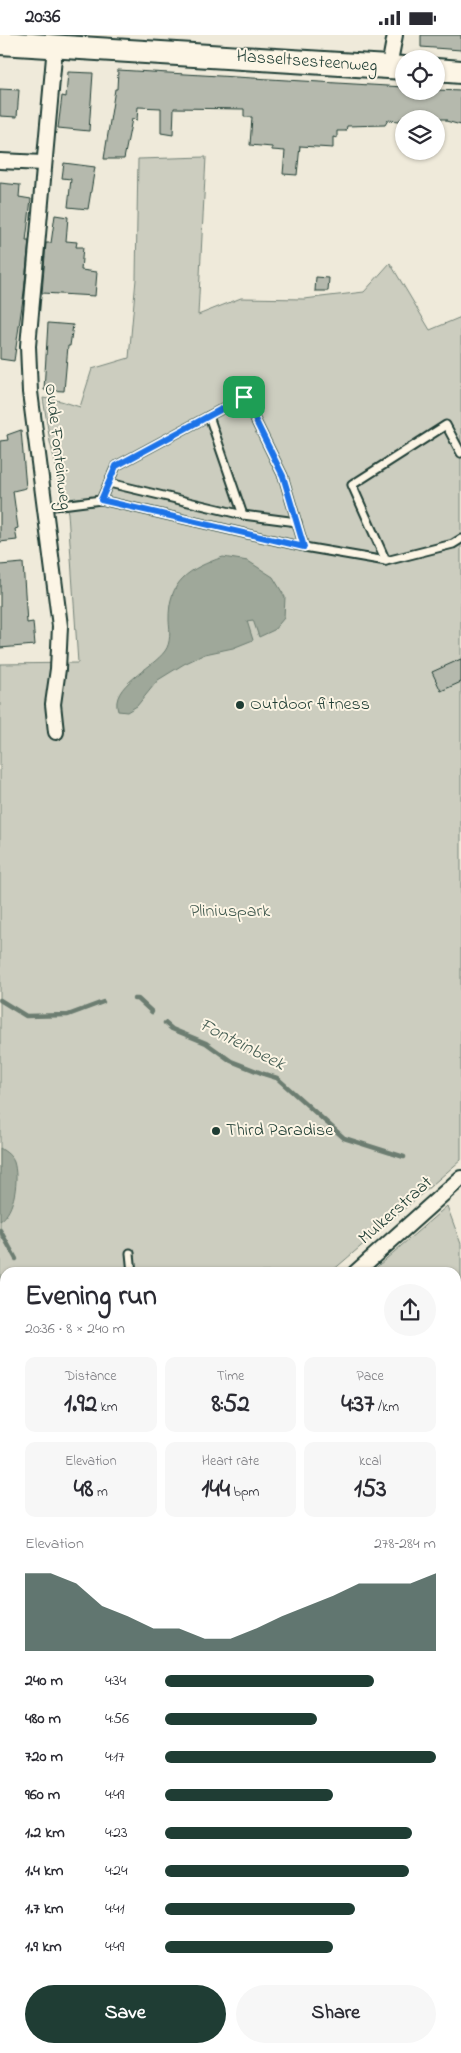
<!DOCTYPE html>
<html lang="en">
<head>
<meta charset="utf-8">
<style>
	body { margin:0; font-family:"Indie Flower",sans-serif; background:#f7f7f7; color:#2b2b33; height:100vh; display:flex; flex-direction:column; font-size:19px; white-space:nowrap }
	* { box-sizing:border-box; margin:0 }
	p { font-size:16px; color:#7c7c81 }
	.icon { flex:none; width:28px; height:28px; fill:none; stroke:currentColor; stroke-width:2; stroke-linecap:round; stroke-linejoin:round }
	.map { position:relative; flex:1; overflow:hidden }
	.panel { position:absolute; left:0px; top:1232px; width:461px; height:786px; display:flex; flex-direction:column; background:#fff; border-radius:15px 15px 0 0; box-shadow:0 1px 4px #0004 }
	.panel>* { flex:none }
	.fabs { position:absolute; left:395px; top:15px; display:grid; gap:10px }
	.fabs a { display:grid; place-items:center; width:50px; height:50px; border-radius:50%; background:#fff; box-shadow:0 1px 4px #0004; font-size:25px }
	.pin { position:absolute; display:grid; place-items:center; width:42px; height:42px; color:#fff; margin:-21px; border-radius:10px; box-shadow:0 2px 8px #0006 }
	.round { display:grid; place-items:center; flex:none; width:52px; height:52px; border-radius:26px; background:#f7f7f7 }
	.overview { display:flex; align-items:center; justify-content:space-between; height:85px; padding:0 25px }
	h1 { font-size:28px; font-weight:700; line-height:38px }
	.stats { display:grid; grid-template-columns:repeat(3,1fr); gap:8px; height:85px; padding:5px 25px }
	.stats div { display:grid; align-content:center; border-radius:10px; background:#f7f7f7; text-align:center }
	.stats b { font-size:25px; font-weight:700 }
	.stats small { font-size:14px; font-weight:400 }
	.stats p { font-size:14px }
	.chart { height:140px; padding:10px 25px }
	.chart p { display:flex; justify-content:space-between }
	.chart svg { width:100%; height:90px; margin-top:5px; fill:#1f3d34; opacity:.7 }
	.button { display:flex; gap:10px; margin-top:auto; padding:10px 25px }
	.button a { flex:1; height:58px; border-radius:30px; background:#1f3d34; color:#fff; font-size:20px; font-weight:700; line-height:58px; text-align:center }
	.button a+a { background:#f7f7f7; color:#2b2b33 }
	ul { padding:0 25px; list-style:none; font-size:16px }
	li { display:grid; grid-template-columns:80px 60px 1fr; align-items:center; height:38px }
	li i { height:12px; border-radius:6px; background:#1f3d34 }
	.status { display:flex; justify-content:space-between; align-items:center; height:35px; padding:0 25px; background:#fff; direction:ltr }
	.status svg { height:14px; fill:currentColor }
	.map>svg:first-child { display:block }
	.green { fill:#cccdbf; stroke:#76857a }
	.water { fill:#9fa89a; stroke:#6c7d71 }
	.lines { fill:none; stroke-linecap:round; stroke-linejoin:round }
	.stream { stroke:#6c7d71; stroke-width:4.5 }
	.building { fill:#b5b9ad; stroke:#1f3d34 }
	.service-casing { stroke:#1f3d34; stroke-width:11 }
	.minor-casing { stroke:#1f3d34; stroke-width:18 }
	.primary-casing { stroke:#1f3d34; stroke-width:26 }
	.service { stroke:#fcf5e5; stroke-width:7 }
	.minor { stroke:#fcf5e5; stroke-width:14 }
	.primary { stroke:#fcf5e5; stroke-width:22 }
	.route-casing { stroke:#fff; stroke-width:10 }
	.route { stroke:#1a73e8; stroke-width:6 }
	.poi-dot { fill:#1f3d34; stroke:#fcf5e5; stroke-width:2 }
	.labels { text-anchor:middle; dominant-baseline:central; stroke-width:4; stroke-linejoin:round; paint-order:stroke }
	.street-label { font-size:18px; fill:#1f3d34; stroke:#fcf5e5 }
	.poi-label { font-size:18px; fill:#1f3d34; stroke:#fcf5e5; text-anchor:start }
	.park-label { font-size:18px; fill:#425a50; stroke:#fcf5e5 }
	.water-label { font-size:19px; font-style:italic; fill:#455d53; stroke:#fcf5e5 }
</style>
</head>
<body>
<div class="status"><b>20:36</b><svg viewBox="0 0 49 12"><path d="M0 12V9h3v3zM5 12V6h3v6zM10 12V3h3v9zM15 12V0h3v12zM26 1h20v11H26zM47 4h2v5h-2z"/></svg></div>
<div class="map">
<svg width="461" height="2018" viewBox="0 0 461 2018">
	<rect width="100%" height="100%" fill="#efeada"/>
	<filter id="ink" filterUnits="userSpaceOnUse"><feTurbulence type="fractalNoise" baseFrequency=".02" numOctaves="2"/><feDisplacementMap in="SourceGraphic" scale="10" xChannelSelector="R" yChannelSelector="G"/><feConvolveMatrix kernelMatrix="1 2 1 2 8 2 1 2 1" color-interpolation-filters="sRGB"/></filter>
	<g filter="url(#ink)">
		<!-- green -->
		<g class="green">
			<path d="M 206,122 L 198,280 L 241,263 L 304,264 L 364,257 L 390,228 L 430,295 L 461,282 L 461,1125 L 331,1237 L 5,1238 L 5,1419 L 0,1420 L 0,629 L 78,628 L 68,478 L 50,407 L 43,363 L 61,366 L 80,372 L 92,334 L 129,323 L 136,244 L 138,124 Z"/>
			<path d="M 447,1171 L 461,1209 L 461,1342 L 456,1343 L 456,1238 L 371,1237 Z"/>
		</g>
		<!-- water -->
		<g class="water">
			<path d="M 223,522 L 248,526 L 273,542 L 285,562 L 284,583 L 274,595 L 259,602 L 253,585 L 247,586 L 253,605 L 233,613 L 205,619 L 184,629 L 158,645 L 137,671 L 127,677 L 118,676 C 109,651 152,634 165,616 C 171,608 170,595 169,586 C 168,545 189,534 223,522 Z"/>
			<path d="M 0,1113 C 6,1117 11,1120 14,1127 C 19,1143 15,1177 0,1186 Z"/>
		</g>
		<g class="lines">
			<!-- stream -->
			<g class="stream">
				<path d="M 134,964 L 138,964 L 152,977"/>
				<path d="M 0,965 L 26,981 L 68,980 L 103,967"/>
				<path d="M 165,988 L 172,994 L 206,1008 L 231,1026 L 264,1039 L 277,1043 L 344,1103 L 404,1122"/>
				<path d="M 0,1195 L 16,1224"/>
			</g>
		</g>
		<!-- building -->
		<g class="building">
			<path d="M 421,0 L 461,0 L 461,15 L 421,12 Z"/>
			<path d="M 118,35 L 404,52 L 404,56 L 436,56 L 436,55 L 461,56 L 461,90 L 446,86 L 446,84 L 400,84 L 399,86 L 388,85 L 385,90 L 347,91 L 346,96 L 337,96 L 337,103 L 333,102 L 333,113 L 300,111 L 297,140 L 283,139 L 285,116 L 272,115 L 272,112 L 250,110 L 252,82 L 244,82 L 244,74 L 174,73 L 173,100 L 161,98 L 161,73 L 138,72 L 137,85 L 132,84 L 124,124 L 104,124 L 115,54 L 117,54 Z"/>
			<path d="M 68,37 L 93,38 L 89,96 L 58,93 L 62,61 L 66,62 Z"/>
			<path d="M 0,54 L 19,55 L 17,82 L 0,81 Z"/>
			<path d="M 64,128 L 95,132 L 88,174 L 68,172 L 71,144 L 62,143 Z"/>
			<path d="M 0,148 L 20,150 L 19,162 L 31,164 L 26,206 L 29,206 L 24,257 L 14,326 L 0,324 Z"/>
			<path d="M 55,180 L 68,182 L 66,206 L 77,207 L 76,212 L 83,212 L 81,235 L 97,237 L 95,261 L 42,258 L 46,208 L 51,208 Z"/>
			<path d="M 316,242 L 329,243 L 328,256 L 315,256 Z"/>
			<path d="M 48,288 L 73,290 L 70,311 L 68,311 L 64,356 L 44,355 Z"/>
			<path d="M 21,395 L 26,453 L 13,456 L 18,493 L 15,494 L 17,505 L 0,507 L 0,406 L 8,405 L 7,400 Z"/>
			<path d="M 23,528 L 27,588 L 33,587 L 35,610 L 0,613 L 0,530 Z"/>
			<path d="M 461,624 L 461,647 L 441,656 L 432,637 Z"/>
		</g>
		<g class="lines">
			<!-- service casing -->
			<g class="service-casing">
				<g id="service">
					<path d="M 209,381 L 243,480"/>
					<path d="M 109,448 L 243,480 L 297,487"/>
					<path d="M 101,465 L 116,431 L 244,362 L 283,441 L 304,512"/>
					<path d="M 46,472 L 101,465 L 304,512 L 386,526 L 453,509 L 461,504"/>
					<path d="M 386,526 L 352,450 L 446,390 L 461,418"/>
					<path d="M 130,1218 L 132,1238"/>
				</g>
			</g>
			<!-- minor casing -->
			<g class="minor-casing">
				<g id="minor">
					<path d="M 55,11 L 28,311 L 30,357 L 60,591 L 58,634 L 53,669 L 56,697"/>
					<path d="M 389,32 L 395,0"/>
					<path d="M 0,126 L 43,128"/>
					<path d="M 355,1238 L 461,1143"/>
					<path d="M 0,1432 L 5,1431"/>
				</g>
			</g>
			<!-- primary casing -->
			<g class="primary-casing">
				<g id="primary">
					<path d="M 0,8 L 404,33"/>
					<path d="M 436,35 L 461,37"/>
				</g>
			</g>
			<!-- service -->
			<use href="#service" class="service"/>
			<!-- minor -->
			<use href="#minor" class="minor"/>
			<!-- primary -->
			<use href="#primary" class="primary"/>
		</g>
	</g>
	<g class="lines" filter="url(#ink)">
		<!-- route casing -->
		<g class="route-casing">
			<path id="route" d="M 244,362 L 283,441 L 304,512 L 101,465 L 116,431 Z"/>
		</g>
		<!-- route -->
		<use href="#route" class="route"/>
	</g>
	<!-- markers -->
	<g class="poi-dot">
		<circle cx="240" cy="670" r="5"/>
		<circle cx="216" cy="1096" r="5"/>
	</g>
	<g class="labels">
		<!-- street labels -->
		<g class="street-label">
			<text transform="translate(307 27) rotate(4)">Hasseltsesteenweg</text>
			<text transform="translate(57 412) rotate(83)">Oude Fonteinweg</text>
			<text transform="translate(396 1176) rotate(-42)">Mulkerstraat</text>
		</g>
		<!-- poi labels -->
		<g class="poi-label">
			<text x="250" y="670">Outdoor fitness</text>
			<text x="226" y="1096">Third Paradise</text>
		</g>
		<!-- park labels -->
		<g class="park-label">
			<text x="230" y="877">Pliniuspark</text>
		</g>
		<!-- water labels -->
		<g class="water-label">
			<text transform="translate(242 1010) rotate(27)">Fonteinbeek</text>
		</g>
	</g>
</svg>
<div class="fabs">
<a><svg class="icon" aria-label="locate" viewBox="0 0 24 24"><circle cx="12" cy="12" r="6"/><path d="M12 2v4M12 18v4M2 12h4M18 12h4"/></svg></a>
<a><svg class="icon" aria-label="layers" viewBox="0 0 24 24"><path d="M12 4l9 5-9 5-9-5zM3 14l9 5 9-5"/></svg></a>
</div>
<div class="pin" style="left:244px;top:362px;background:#1e9e55"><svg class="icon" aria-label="arrive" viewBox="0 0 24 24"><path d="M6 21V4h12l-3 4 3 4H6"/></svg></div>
<section class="panel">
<div class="overview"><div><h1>Evening run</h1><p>20:36 · 8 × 240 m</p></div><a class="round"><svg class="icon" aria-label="share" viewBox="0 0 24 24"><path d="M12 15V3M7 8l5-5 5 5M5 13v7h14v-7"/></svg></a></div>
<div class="stats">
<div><p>Distance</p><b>1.92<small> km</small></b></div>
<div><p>Time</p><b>8:52</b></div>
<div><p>Pace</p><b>4:37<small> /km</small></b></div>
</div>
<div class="stats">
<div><p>Elevation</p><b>48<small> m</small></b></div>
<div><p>Heart rate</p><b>144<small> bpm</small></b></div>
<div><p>kcal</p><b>153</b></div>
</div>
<div class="chart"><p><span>Elevation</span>278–284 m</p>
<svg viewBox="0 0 160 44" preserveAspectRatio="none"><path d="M0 44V6L10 6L20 11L30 22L40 27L50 33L60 33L70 38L80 38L90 33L100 27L110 22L120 17L130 11L140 11L150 11L160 6V44z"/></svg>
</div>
<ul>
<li><b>240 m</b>4:34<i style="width:77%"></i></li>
<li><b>480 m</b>4:56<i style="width:56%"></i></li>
<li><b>720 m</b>4:17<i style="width:100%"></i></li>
<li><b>960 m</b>4:49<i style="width:62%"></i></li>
<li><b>1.2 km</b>4:23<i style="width:91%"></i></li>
<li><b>1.4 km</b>4:24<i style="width:90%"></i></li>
<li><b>1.7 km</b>4:41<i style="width:70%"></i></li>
<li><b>1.9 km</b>4:49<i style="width:62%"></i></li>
</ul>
<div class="button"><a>Save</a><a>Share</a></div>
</section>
</div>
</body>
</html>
